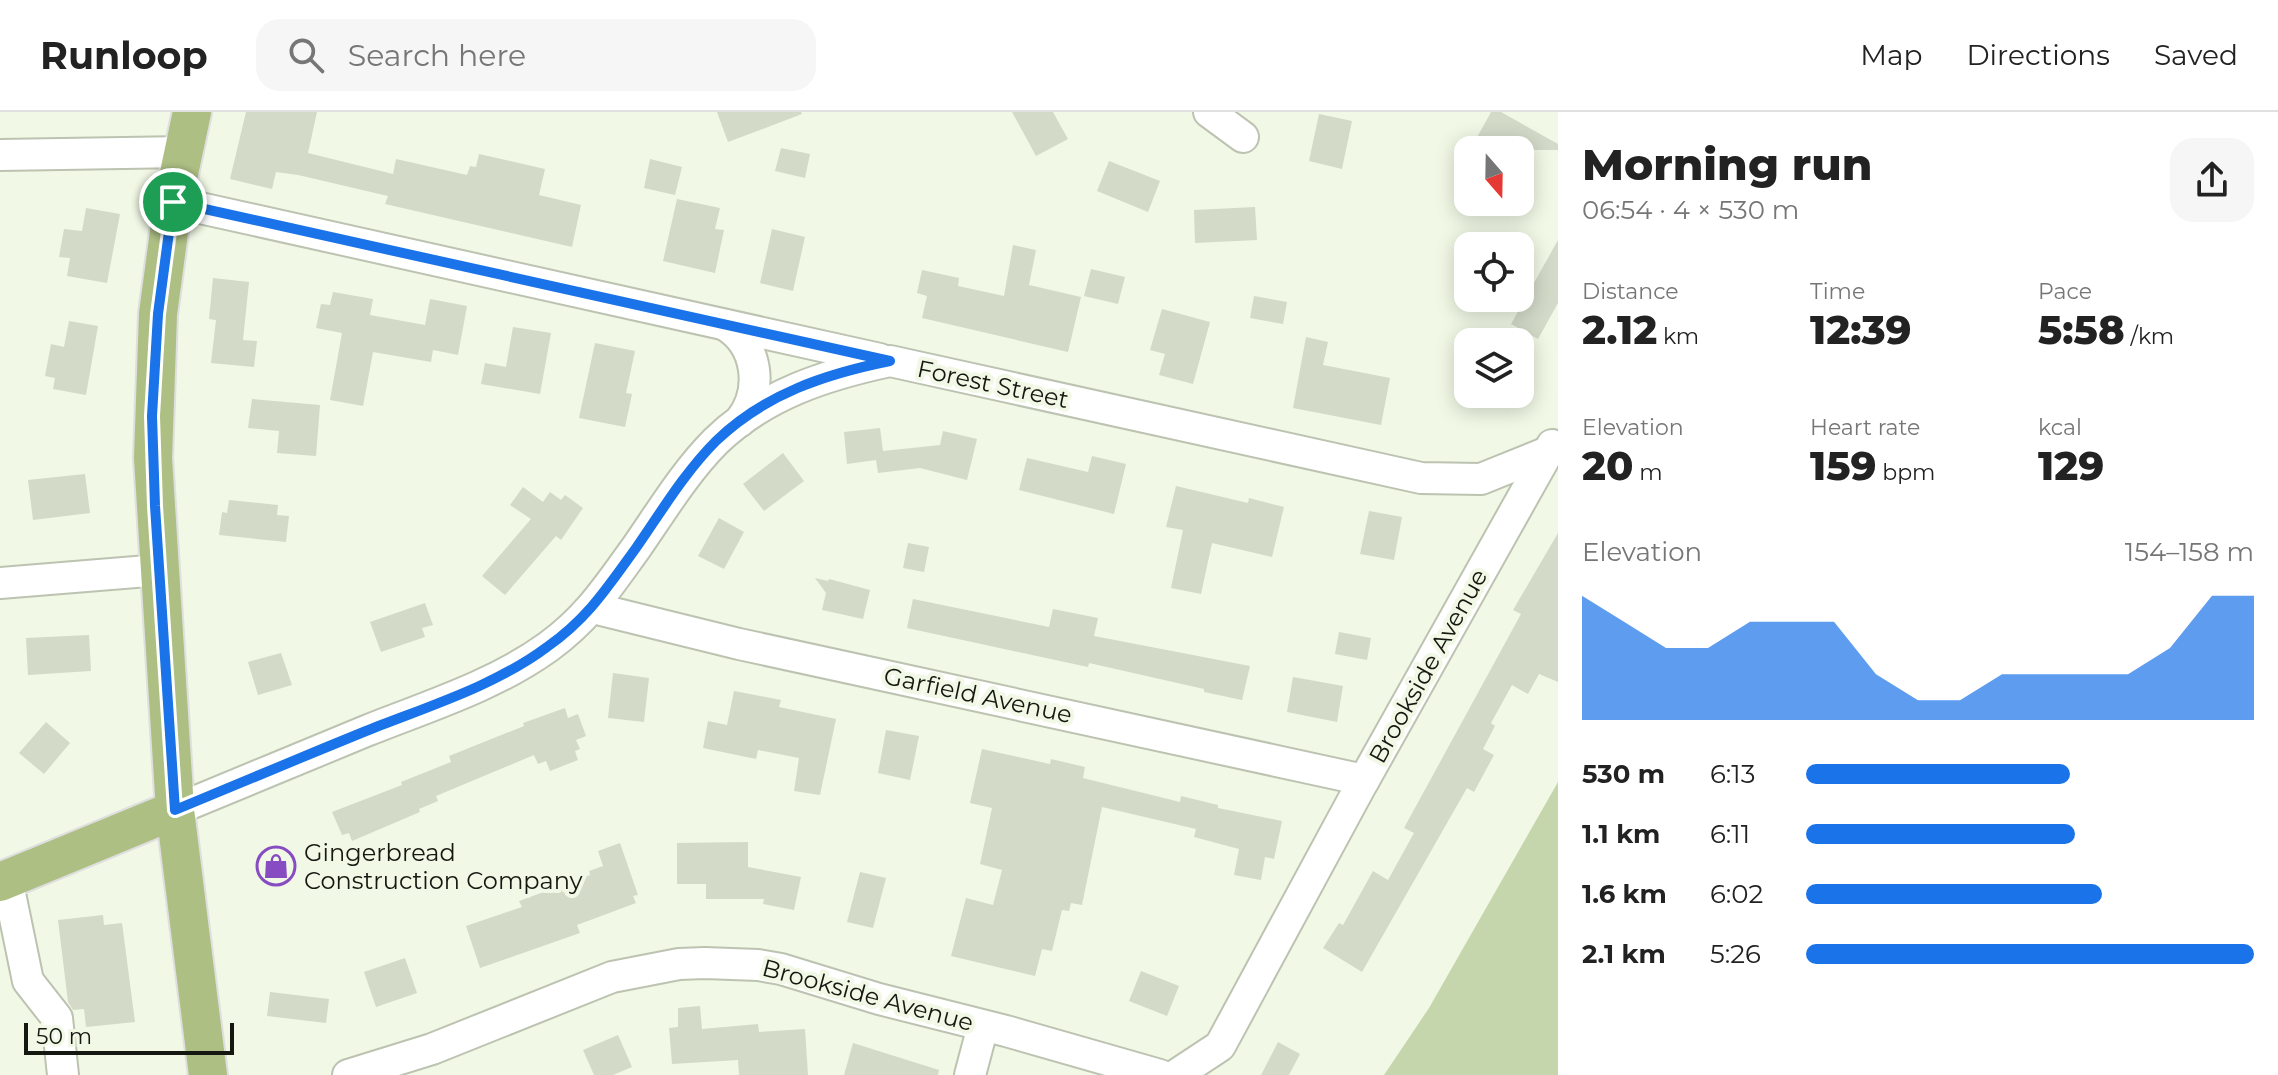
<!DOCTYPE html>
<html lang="en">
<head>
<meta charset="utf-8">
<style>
	body { margin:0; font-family:Montserrat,sans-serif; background:#f6f6f6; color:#222; height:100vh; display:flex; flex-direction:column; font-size:30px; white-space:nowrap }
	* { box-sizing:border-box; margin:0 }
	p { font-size:26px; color:#767676 }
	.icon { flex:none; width:44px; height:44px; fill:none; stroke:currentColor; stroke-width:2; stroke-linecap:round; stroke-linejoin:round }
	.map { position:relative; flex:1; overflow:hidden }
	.drawer { display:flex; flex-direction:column; background:#fff; width:720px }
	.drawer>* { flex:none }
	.needle { width:52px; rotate:160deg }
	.fabs { position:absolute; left:1454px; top:24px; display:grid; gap:16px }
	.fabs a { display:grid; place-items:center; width:80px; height:80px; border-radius:16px; background:#fff; box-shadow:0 4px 20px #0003; font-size:40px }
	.scale { position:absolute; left:24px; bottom:20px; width:210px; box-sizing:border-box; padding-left:8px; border:4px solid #151711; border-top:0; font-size:22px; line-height:28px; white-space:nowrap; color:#151711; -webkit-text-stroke:6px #f1f8e5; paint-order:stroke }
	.pin { position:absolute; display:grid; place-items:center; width:68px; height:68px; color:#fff; margin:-34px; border:4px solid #fff; border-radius:50%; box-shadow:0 2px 8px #0007 }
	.round { display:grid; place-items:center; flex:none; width:84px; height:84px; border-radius:24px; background:#f6f6f6 }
	.head { display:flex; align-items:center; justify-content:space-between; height:136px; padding:0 24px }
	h1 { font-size:44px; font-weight:800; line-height:60px }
	.figures { display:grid; grid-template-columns:repeat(3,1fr); gap:12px; height:136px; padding:8px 24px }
	.figures div { display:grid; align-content:center }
	.figures b { font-size:40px; font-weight:800 }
	.figures small { font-size:22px; font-weight:400 }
	.figures p { font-size:22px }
	.chart { height:224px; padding:16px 24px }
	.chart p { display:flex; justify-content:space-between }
	.chart svg { width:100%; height:144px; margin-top:8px; fill:#1a73e8; opacity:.7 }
	ul { padding:0 24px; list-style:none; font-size:26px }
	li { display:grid; grid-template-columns:128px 96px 1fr; align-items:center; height:60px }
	li i { height:20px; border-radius:10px; background:#1a73e8 }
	header { display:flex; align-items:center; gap:48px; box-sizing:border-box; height:112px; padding:0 40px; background:#fff; border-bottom:2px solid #e0e0e0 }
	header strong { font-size:38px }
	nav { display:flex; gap:44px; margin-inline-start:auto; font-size:28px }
	.search { width:560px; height:72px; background:#f6f6f6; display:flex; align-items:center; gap:20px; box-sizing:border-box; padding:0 28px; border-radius:24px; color:#767676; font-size:30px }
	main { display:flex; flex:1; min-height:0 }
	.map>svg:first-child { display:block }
	.green { fill:#c6d6ac }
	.building { fill:#d3dac8 }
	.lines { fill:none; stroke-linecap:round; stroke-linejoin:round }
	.minor-casing { stroke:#bcc3b1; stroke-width:34 }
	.major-casing { stroke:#dedfde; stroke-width:42 }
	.minor { stroke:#fff; stroke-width:30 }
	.major { stroke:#adbf83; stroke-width:38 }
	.route-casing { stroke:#fff; stroke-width:16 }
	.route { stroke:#1a73e8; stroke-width:10 }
	.labels { text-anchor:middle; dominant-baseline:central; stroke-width:8; stroke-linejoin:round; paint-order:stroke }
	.street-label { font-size:24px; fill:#151711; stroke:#f1f8e5 }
	.poi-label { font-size:24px; fill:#151711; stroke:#f1f8e5; text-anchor:start }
</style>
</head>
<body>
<header>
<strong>Runloop</strong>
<div class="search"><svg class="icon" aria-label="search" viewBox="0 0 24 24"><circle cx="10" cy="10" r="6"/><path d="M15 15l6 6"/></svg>Search here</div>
<nav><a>Map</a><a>Directions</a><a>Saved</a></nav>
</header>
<main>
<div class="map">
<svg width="1558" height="963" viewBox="0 0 1558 963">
	<rect width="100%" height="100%" fill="#f1f8e5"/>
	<!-- green -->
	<path class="green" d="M 1558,670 L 1558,963 L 1384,963 L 1429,896 Z"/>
	<!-- building -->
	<g class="building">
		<path d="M 246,0 L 317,0 L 308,41 L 393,62 L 396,47 L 467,63 L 470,54 L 476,55 L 479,42 L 545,57 L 539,83 L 581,93 L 572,135 L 385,92 L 388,84 L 298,63 L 276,60 L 272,77 L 230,67 Z"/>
		<path d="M 717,0 L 801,0 L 802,2 L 728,30 Z"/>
		<path d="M 1012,0 L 1053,0 L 1068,27 L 1036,44 Z"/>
		<path d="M 1491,0 L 1501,0 L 1558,32 L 1558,38 L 1470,38 Z"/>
		<path d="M 1319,2 L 1352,9 L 1342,57 L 1309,49 Z"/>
		<path d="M 781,36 L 810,42 L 805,66 L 775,59 Z"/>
		<path d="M 650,47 L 682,55 L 675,83 L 644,76 Z"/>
		<path d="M 1109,49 L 1160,69 L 1148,100 L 1097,79 Z"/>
		<path d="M 677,87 L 720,96 L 715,117 L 724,118 L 715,161 L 663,149 Z"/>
		<path d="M 1255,95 L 1257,128 L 1195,131 L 1194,98 Z"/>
		<path d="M 86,96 L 120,102 L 107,171 L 67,164 L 70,146 L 59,145 L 64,117 L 82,119 Z"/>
		<path d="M 772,117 L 805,125 L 793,179 L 760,171 Z"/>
		<path d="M 1558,128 L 1558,191 L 1538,227 L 1511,212 Z"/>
		<path d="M 1013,133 L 1036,138 L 1029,173 L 1081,185 L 1068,240 L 922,206 L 927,184 L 917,181 L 922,158 L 959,166 L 958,174 L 1004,184 Z"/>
		<path d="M 1091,157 L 1125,165 L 1118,192 L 1084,184 Z"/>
		<path d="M 213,166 L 249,170 L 243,228 L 257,229 L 254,255 L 211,251 L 216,208 L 209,207 Z"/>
		<path d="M 333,180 L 373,187 L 370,203 L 425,213 L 430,187 L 467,194 L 458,243 L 433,238 L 431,250 L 373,240 L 363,294 L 330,288 L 342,221 L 316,216 L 321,192 L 330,193 Z"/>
		<path d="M 1254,184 L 1287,190 L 1283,212 L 1250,206 Z"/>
		<path d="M 1162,197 L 1210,210 L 1193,272 L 1159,263 L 1165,242 L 1150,238 Z"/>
		<path d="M 69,209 L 98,214 L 86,283 L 53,277 L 55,266 L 45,264 L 51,232 L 64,235 Z"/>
		<path d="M 513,215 L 551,221 L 540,282 L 481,272 L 485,251 L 506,255 Z"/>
		<path d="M 1306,225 L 1328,230 L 1323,253 L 1390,266 L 1381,313 L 1293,296 Z"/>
		<path d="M 595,231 L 635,239 L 626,281 L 632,282 L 625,315 L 579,306 Z"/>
		<path d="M 252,287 L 320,293 L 316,344 L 277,341 L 279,319 L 248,316 Z"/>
		<path d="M 880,316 L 883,339 L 940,333 L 943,319 L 977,327 L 967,368 L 920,356 L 878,361 L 876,348 L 847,352 L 844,320 Z"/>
		<path d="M 783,341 L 804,369 L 764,399 L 743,372 Z"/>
		<path d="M 1092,344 L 1126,352 L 1114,402 L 1019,378 L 1027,346 L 1088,360 Z"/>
		<path d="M 85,362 L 90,401 L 33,408 L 28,368 Z"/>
		<path d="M 1176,374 L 1248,391 L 1249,386 L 1284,395 L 1272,445 L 1212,431 L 1201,482 L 1171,476 L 1183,418 L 1166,415 Z"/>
		<path d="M 523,375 L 543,390 L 550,380 L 561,388 L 565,383 L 583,396 L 561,428 L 556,424 L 505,483 L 482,464 L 531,407 L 510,393 Z"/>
		<path d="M 229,388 L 278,393 L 277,403 L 289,404 L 286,430 L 219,423 L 222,400 L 227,401 Z"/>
		<path d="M 1369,399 L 1402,405 L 1394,448 L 1360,442 Z"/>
		<path d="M 719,406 L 744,420 L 724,457 L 698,444 Z"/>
		<path d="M 1558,421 L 1558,570 L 1539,562 L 1528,582 L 1512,573 L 1491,611 L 1495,614 L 1483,637 L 1494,643 L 1474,680 L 1467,676 L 1362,860 L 1323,836 L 1339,811 L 1343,813 L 1373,759 L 1388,768 L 1414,721 L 1404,716 L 1521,502 L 1513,498 Z"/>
		<path d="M 908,431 L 929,435 L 924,460 L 903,456 Z"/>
		<path d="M 815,466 L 828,469 L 829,467 L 870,478 L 863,507 L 822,498 L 826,481 Z"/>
		<path d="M 913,487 L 1049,515 L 1053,497 L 1098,506 L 1094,524 L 1250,554 L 1242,588 L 1204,580 L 1204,577 L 1089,551 L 1088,555 L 907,516 Z"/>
		<path d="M 425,491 L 433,513 L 422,516 L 425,525 L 381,540 L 370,510 Z"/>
		<path d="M 1339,520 L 1371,526 L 1367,548 L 1335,542 Z"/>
		<path d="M 89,523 L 91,559 L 28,563 L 26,526 Z"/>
		<path d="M 281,541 L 292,573 L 258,583 L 248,550 Z"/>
		<path d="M 613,561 L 649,566 L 644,610 L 608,606 Z"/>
		<path d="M 1293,565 L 1343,574 L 1337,610 L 1287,600 Z"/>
		<path d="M 734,579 L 781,588 L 779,595 L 836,607 L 820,683 L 794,679 L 799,646 L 758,638 L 756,647 L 703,636 L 708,609 L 727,613 Z"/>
		<path d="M 565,596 L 568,606 L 578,602 L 586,624 L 576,628 L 580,637 L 575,639 L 578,648 L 550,659 L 546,649 L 538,652 L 534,643 L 436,684 L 438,689 L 419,697 L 420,700 L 352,729 L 349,721 L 342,723 L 332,700 L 402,673 L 401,670 L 451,650 L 449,644 L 524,614 L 523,611 Z"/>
		<path d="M 46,610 L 70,631 L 44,662 L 19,641 Z"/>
		<path d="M 886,618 L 919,624 L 910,668 L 878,661 Z"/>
		<path d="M 982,637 L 1050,652 L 1051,647 L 1085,655 L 1083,666 L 1180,690 L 1181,684 L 1218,693 L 1218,696 L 1282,709 L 1274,747 L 1265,745 L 1261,768 L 1234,763 L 1239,737 L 1194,725 L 1196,717 L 1102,695 L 1082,793 L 1071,791 L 1069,799 L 1062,798 L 1052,839 L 1042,837 L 1035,864 L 951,844 L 966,786 L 993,793 L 1002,758 L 980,752 L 992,696 L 970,691 Z"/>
		<path d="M 748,730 L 748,755 L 801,765 L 794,798 L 763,792 L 764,787 L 706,787 L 706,772 L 677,772 L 677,731 Z"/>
		<path d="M 620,731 L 638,783 L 633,784 L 636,791 L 577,813 L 580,821 L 480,856 L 466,814 L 522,795 L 519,789 L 590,763 L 589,759 L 603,754 L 598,739 Z"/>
		<path d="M 860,760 L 886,766 L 873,816 L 847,810 Z"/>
		<path d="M 103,803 L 104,813 L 122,811 L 135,910 L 86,915 L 84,897 L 73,898 L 68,890 L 58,808 Z"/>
		<path d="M 405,846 L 417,881 L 376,895 L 364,860 Z"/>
		<path d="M 1141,859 L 1179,874 L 1167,904 L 1129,889 Z"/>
		<path d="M 270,880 L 329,887 L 326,911 L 267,904 Z"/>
		<path d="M 700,894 L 702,917 L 758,912 L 759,920 L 805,917 L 808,963 L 739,963 L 738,948 L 672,952 L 669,916 L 678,915 L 678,896 Z"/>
		<path d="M 618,923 L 632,955 L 613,963 L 594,963 L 583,938 Z"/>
		<path d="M 1278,930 L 1300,942 L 1289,963 L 1261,963 Z"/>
		<path d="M 853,931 L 939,958 L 938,963 L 844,963 Z"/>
	</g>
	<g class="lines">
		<!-- minor casing -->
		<g class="minor-casing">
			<g id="minor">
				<path d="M 1209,0 L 1243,25"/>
				<path d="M 0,43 L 185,40"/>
				<path d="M 173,90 L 880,247"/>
				<path d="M 725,213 C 758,233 764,278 740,309"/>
				<path d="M 0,471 L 160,458"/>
				<path d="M 593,496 L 739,532 L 1364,668"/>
				<path d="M 175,698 C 239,672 302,645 366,619 C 426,595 494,574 548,535 C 588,506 607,476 636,436 C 661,400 685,360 716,329 C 765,282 825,263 890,249 L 1421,366 L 1481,367 L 1548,340"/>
				<path d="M 7,767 L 28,869 L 57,906 L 63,963"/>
				<path d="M 348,963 L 432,937 L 612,865 L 679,852 L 705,851 L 758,853 L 781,857 L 879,887 L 1006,919 L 1160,963"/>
				<path d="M 970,963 L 983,914"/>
				<path d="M 1176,963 L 1220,934 L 1359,677 L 1552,333"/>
			</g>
		</g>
		<!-- major casing -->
		<g class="major-casing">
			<g id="major">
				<path d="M 192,0 L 173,90 L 158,202 L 153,346 L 175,698 L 208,963"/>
				<path d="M 0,770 L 175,698"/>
			</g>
		</g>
		<!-- minor -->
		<use href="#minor" class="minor"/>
		<!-- major -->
		<use href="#major" class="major"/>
	</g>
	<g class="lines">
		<!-- route casing -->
		<g class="route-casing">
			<path id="route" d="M 173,90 L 890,249 C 825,262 765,282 716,329 C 685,360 661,400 636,436 C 607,476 588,506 547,535 C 495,574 426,595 366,619 C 302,645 238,672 175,698 L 155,394 L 152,304 L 158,202 Z"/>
		</g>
		<!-- route -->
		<use href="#route" class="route"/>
	</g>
	<!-- icons -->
	<defs>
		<g id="shop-ring" transform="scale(2)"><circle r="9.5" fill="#f1f8e5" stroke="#884cc2" stroke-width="1.5"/><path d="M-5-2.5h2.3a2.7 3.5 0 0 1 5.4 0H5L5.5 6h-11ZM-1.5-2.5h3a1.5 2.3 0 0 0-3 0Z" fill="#884cc2"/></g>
	</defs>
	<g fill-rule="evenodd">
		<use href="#shop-ring" x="276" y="754"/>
	</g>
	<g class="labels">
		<!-- street labels -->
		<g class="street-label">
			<text transform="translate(993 272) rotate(12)">Forest Street</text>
			<text transform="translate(1428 554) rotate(-61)">Brookside Avenue</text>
			<text transform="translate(978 583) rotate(12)">Garfield Avenue</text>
			<text transform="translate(868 883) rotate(15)">Brookside Avenue</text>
		</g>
		<!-- poi labels -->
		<g class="poi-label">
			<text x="304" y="740">Gingerbread<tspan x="304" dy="28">Construction Company</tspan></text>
		</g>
	</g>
</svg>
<div class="fabs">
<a><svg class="needle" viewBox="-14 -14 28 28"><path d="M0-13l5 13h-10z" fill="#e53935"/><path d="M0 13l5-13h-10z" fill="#767676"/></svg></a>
<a><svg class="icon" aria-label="locate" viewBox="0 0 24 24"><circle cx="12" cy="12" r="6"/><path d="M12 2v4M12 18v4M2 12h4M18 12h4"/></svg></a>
<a><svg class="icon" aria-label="layers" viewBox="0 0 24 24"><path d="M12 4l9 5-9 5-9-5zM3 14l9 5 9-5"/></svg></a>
</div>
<div class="scale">50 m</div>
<div class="pin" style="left:173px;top:90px;background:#1e9e55"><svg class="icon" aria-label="arrive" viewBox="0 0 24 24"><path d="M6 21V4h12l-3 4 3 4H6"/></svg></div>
</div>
<section class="drawer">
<div class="head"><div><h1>Morning run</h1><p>06:54 · 4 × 530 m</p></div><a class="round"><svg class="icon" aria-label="share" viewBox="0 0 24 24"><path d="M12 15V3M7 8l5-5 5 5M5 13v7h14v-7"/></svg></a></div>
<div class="figures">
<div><p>Distance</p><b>2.12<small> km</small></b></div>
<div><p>Time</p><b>12:39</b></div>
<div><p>Pace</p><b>5:58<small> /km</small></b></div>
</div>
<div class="figures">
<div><p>Elevation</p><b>20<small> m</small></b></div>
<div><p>Heart rate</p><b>159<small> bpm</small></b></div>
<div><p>kcal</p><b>129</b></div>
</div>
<div class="chart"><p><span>Elevation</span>154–158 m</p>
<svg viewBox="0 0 160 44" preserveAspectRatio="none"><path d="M0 44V6L10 14L20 22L30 22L40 14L50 14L60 14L70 30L80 38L90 38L100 30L110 30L120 30L130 30L140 22L150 6L160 6V44z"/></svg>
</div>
<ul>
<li><b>530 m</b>6:13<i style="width:59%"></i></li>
<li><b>1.1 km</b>6:11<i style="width:60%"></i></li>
<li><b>1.6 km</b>6:02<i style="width:66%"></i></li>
<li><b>2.1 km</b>5:26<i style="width:100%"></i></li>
</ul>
</section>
</main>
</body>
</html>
